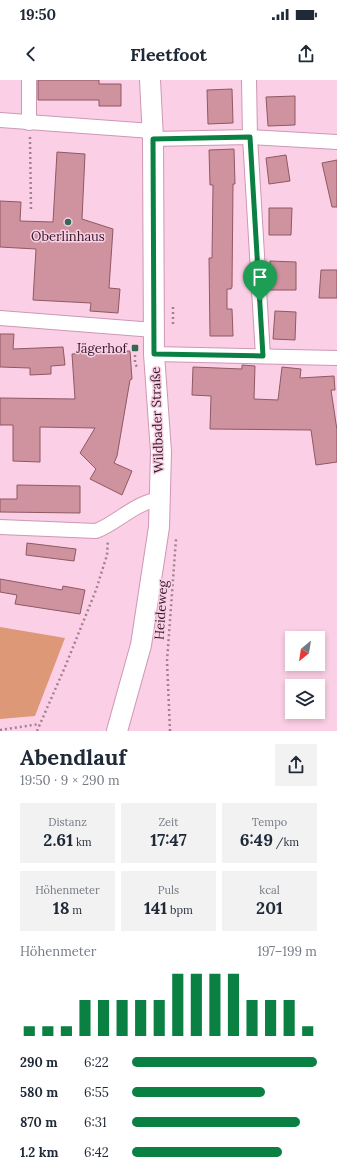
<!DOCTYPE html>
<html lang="de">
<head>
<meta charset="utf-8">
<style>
	body { margin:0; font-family:Lora,serif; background:#f2f2f3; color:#1f2937; height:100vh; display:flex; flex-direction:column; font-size:15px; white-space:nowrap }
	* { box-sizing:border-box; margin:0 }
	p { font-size:13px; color:#747a83 }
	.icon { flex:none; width:22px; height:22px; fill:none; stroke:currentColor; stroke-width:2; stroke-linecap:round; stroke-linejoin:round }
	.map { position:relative; height:651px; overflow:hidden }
	.side { display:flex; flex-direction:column; background:#fff; flex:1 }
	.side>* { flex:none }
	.needle { width:26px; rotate:210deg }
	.fabs { position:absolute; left:285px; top:551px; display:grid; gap:8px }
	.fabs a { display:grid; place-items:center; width:40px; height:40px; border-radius:0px; background:#fff; box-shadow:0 2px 6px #0003; font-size:20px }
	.pin { position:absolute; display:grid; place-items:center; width:34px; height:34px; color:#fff; margin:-41px -17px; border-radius:50% 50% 50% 0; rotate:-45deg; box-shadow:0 0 4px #0007 }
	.pin .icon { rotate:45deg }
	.round { display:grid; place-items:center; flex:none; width:42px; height:42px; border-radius:0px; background:#f2f2f3 }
	.head { display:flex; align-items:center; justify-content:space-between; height:68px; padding:0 20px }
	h1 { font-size:22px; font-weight:700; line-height:30px }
	.stats { display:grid; grid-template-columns:repeat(3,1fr); gap:6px; height:68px; padding:4px 20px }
	.stats div { display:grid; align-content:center; border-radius:0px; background:#f2f2f3; text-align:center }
	.stats b { font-size:17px; font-weight:700 }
	.stats small { font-size:11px; font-weight:400 }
	.stats p { font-size:11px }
	.chart { height:112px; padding:8px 20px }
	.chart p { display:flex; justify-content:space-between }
	.chart svg { width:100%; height:72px; margin-top:4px; stroke:#0b8043; stroke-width:6 }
	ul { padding:0 20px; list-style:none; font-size:13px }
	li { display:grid; grid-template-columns:64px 48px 1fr; align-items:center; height:30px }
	li i { height:10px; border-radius:5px; background:#0b8043 }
	.status { display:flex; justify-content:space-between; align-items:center; height:28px; padding:0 20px; background:#fff; direction:ltr }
	.status svg { height:11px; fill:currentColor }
	header { display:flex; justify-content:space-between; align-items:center; height:52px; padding:0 20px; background:#fff; font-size:18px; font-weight:700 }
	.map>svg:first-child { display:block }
	.green { fill:#dc9877 }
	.building { fill:#ce939e; stroke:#8e5963 }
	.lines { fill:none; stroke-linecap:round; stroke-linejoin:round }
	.street-casing { stroke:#cd98b3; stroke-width:16 }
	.secondary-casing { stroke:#cd98b3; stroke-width:22 }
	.path { stroke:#a28091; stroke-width:2.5; stroke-dasharray:2 3; stroke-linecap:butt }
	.street { stroke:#fff; stroke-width:14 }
	.secondary { stroke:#fff; stroke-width:20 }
	.route-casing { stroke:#fff; stroke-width:8 }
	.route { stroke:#0b8043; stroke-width:5 }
	.poi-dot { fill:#2e6a54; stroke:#fbcfe5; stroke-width:1.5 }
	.labels { text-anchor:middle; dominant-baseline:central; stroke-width:3; stroke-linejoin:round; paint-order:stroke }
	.poi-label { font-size:13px; fill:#2d1923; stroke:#fbcfe5 }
	.street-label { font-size:13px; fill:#2d1923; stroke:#fbcfe5 }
</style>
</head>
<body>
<div class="status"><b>19:50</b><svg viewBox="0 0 49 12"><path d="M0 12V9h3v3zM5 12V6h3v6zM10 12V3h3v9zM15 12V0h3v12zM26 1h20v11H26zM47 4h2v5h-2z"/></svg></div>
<header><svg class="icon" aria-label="back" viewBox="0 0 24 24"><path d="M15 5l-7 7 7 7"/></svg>Fleetfoot<svg class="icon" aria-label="share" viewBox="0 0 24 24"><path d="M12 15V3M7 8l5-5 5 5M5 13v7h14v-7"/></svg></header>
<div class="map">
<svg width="337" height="651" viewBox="0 0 337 651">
	<rect width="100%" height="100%" fill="#fbcfe5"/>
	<!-- green -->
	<path class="green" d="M 0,547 L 65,558 L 35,636 L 0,639 Z"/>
	<!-- building -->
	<g class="building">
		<path d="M 38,0 L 99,0 L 99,4 L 121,4 L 121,26 L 99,26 L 99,20 L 38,20 Z"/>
		<path d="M 232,9 L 233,43 L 208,44 L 207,10 Z"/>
		<path d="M 295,16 L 295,45 L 268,46 L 266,17 Z"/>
		<path d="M 234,69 L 235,104 L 233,104 L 232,207 L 231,209 L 227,209 L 227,229 L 232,229 L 233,256 L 210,256 L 209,178 L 212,178 L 213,105 L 210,105 L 209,70 Z"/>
		<path d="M 57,72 L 85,74 L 82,139 L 113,149 L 109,208 L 120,209 L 118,233 L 90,231 L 91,223 L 33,220 L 36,169 L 0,167 L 0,121 L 21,122 L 20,141 L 53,142 Z"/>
		<path d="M 286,75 L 290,101 L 269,104 L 266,78 Z"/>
		<path d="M 337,80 L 337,127 L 332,127 L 322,83 Z"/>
		<path d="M 269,128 L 292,128 L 291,155 L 269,155 Z"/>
		<path d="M 270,181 L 296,182 L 296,210 L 270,210 Z"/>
		<path d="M 321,190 L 337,190 L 337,218 L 319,218 Z"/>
		<path d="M 275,231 L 296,232 L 295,260 L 273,259 Z"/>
		<path d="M 0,254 L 14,254 L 13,269 L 63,267 L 65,285 L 51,286 L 51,294 L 30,295 L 30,288 L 0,287 Z"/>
		<path d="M 130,271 L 132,299 L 130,300 L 117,376 L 114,383 L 132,391 L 122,415 L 90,399 L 96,389 L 80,373 L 95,348 L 40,347 L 40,382 L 13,381 L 13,345 L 0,345 L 0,318 L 75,319 L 72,274 Z"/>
		<path d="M 242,285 L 255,286 L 254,319 L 278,320 L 282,287 L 301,289 L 300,298 L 334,296 L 335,310 L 331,310 L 337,350 L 337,382 L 316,385 L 311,350 L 210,349 L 211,316 L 192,315 L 193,287 L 242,289 Z"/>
		<path d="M 17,405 L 80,406 L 80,433 L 0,432 L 0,419 L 17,419 Z"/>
		<path d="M 27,463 L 76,469 L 74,481 L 26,475 Z"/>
		<path d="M 0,499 L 62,510 L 63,506 L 85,510 L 80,534 L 15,524 L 17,515 L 0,512 Z"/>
	</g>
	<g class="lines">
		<!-- street casing -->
		<g class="street-casing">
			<g id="street">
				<path d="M 29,0 L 29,43"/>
				<path d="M 249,0 L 250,57 L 263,276"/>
				<path d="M 0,40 L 152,51"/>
				<path d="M 153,59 L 250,57 L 337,62"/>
				<path d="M 0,238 L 154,250"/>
				<path d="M 154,274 L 337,278"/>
				<path d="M 0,447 L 96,451 C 117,443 137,421 159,420"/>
			</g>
		</g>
		<!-- secondary casing -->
		<g class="secondary-casing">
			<path id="secondary" d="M 117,651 L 141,565 L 159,447 L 161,372 L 154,274 L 153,59 L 150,0"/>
		</g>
		<!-- path -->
		<g class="path">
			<path d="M 30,57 L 31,130"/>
			<path d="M 173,244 L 173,225"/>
			<path d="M 135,265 L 135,283 L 137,287"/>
			<path d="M 0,650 L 39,644"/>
			<path d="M 37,651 L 65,587 L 96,510 L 107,475 L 108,460"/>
			<path d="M 170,651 L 167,581 L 176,459"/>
		</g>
		<!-- street -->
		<use href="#street" class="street"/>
		<!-- secondary -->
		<use href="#secondary" class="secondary"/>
	</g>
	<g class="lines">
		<!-- route casing -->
		<g class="route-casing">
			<path id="route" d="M 250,57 L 263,276 L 154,274 L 153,59 Z"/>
		</g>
		<!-- route -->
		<use href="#route" class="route"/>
	</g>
	<!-- markers -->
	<g class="poi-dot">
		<circle cx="68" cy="142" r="4"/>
		<rect x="131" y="264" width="8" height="8" rx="2"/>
	</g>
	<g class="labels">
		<!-- poi labels -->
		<g class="poi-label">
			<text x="68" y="156">Oberlinhaus</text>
			<text x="127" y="268" text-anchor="end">Jägerhof</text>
		</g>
		<!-- street labels -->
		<g class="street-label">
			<text transform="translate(157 340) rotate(-92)">Wildbader Straße</text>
			<text transform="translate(161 530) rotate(-86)">Heideweg</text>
		</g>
	</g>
</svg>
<div class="fabs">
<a><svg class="needle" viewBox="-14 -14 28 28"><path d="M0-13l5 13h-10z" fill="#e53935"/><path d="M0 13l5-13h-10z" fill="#747a83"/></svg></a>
<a><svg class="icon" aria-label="layers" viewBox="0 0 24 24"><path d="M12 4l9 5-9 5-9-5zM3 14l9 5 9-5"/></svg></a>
</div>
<div class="pin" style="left:260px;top:221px;background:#1e9e55"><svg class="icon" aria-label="arrive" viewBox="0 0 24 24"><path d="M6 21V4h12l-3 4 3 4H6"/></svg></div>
</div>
<section class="side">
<div class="head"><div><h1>Abendlauf</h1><p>19:50 · 9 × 290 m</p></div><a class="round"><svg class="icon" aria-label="share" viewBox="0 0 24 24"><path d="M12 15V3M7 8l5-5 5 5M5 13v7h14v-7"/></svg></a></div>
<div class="stats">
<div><p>Distanz</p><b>2.61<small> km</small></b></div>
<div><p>Zeit</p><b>17:47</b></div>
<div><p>Tempo</p><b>6:49<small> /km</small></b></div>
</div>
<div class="stats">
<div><p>Höhenmeter</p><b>18<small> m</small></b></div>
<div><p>Puls</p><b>141<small> bpm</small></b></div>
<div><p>kcal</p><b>201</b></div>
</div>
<div class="chart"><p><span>Höhenmeter</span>197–199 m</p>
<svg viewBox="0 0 160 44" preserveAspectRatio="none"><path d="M5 44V38M15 44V38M25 44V38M35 44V22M45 44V22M55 44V22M65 44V22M75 44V22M85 44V6M95 44V6M105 44V6M115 44V6M125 44V22M135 44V22M145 44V22M155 44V38"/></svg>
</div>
<ul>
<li><b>290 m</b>6:22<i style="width:100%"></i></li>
<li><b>580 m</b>6:55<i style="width:72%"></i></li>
<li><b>870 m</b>6:31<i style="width:91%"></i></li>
<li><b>1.2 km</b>6:42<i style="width:81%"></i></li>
</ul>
</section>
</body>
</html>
